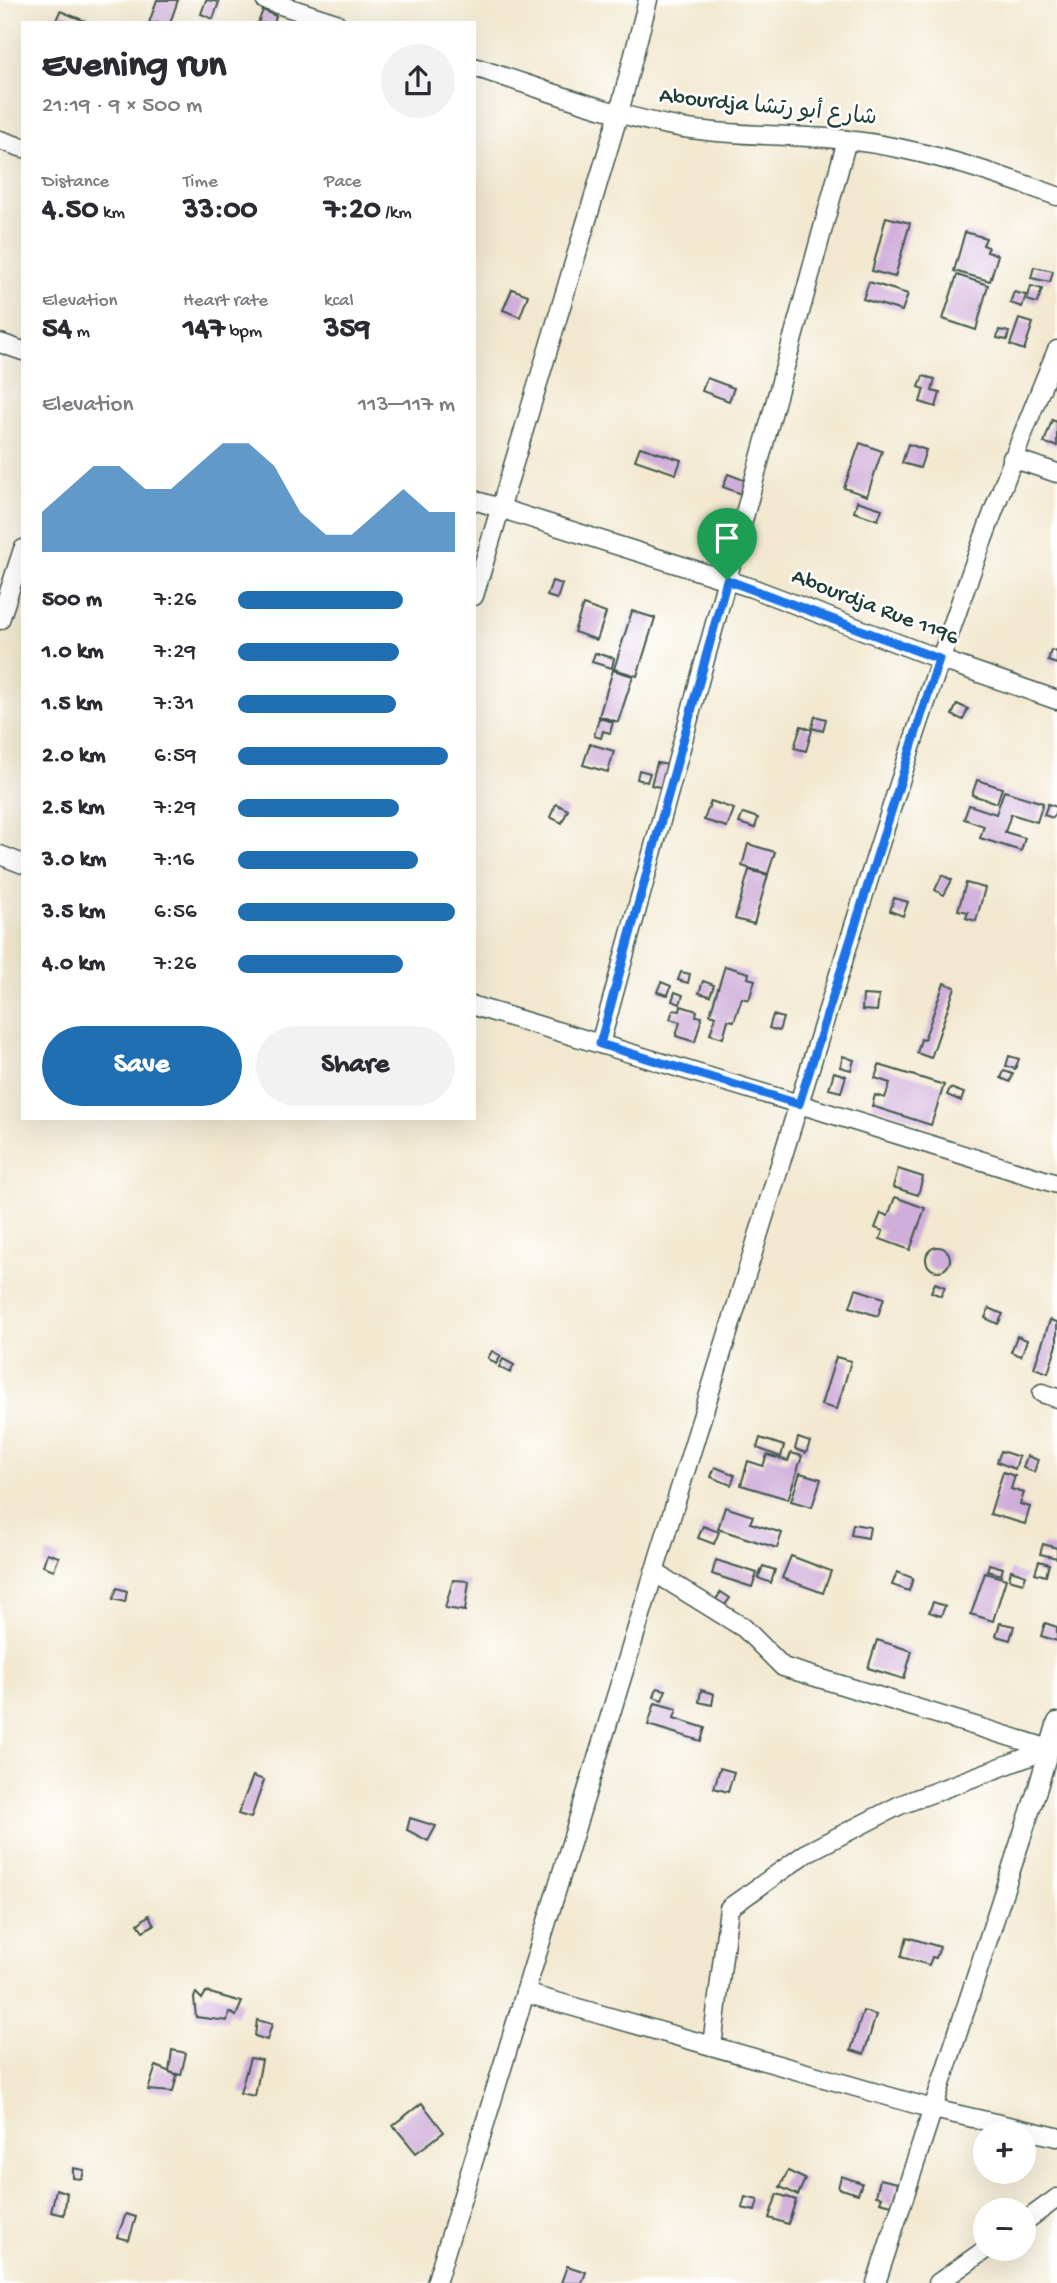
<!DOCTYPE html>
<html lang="en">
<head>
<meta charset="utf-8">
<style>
	body { margin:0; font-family:"Gochi Hand","Playpen Sans Arabic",sans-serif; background:#f2f2f3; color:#2b2b33; height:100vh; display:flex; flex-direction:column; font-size:26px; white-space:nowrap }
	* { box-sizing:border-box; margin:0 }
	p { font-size:23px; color:#7c7c81 }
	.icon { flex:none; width:38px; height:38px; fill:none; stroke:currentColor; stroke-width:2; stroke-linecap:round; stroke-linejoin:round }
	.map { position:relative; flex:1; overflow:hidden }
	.sheet { position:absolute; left:21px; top:21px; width:455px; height:1099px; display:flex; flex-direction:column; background:#fff; border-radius:0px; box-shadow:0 7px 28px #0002 }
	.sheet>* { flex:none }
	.fabs { position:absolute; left:973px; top:2121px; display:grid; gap:14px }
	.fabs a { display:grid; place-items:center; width:63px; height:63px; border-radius:50%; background:#fff; box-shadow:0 7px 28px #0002; font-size:35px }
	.pin { position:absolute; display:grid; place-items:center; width:60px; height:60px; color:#fff; margin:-72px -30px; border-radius:50% 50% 50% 0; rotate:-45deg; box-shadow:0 0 7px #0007 }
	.pin .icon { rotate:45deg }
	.round { display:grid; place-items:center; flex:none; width:74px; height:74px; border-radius:37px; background:#f2f2f3 }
	.headline { display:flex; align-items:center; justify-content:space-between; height:119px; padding:0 21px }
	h1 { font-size:38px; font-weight:700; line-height:52px }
	.metrics { display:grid; grid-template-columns:repeat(3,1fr); gap:10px; height:119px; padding:7px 21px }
	.metrics div { display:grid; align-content:center }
	.metrics b { font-size:30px; font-weight:700 }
	.metrics small { font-size:19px; font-weight:400 }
	.metrics p { font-size:19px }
	.chart { height:196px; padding:14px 21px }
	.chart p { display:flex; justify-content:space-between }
	.chart svg { width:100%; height:126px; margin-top:7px; fill:#1f6fb2; opacity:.7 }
	.action { display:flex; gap:14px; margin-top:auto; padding:14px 21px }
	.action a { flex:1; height:80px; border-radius:42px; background:#1f6fb2; color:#fff; font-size:28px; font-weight:700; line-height:80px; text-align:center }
	.action a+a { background:#f2f2f3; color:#2b2b33 }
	ul { padding:0 21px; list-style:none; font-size:23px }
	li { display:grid; grid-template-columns:112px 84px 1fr; align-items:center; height:52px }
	li i { height:18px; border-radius:9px; background:#1f6fb2 }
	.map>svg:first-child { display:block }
	.building { fill:#d0aeda }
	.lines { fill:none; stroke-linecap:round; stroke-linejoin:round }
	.street-casing { stroke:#3f574b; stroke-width:21 }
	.street { stroke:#fff; stroke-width:18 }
	.route-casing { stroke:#fff; stroke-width:14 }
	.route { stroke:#1a73e8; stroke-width:9 }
	.labels { text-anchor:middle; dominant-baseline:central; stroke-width:5; stroke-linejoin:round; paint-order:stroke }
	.street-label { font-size:23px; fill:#1f3d34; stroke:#fff }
</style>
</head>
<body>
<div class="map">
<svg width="1057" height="2283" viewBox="0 0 1057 2283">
	<rect width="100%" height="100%" fill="#fff"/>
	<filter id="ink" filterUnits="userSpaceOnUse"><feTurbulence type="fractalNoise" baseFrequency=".0143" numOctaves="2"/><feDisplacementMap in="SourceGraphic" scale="14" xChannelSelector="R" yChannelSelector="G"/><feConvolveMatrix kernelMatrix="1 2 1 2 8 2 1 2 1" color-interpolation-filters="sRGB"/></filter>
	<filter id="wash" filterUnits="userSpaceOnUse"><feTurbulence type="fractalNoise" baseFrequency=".00686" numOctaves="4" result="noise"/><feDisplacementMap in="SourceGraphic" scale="28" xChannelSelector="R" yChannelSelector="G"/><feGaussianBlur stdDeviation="1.57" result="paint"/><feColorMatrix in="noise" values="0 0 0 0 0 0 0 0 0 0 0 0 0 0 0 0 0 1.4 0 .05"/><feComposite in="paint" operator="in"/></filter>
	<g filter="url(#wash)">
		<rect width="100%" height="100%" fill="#f2e8cf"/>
		<g id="blocks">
			<!-- building -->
			<g class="building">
				<path d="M 157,0 L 178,0 L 170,23 L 149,23 Z"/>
				<path d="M 206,0 L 219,2 L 213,19 L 201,14 Z"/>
				<path d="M 263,10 L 276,16 L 274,23 L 258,23 Z"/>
				<path d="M 60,11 L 90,23 L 55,23 Z"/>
				<path d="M 886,217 L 910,223 L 895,277 L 872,271 Z"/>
				<path d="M 965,232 L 986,238 L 983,245 L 988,247 L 987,252 L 998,255 L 990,281 L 954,271 Z"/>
				<path d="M 1034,267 L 1053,271 L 1050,282 L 1031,278 Z"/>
				<path d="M 957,275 L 988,285 L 976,330 L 943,319 Z"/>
				<path d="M 869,282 L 908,294 L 902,311 L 863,299 Z"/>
				<path d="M 1031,286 L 1042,289 L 1037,303 L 1027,300 Z"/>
				<path d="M 512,289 L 528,295 L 520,317 L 503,310 Z"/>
				<path d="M 1014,292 L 1026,295 L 1022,307 L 1010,303 Z"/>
				<path d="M 1019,319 L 1033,323 L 1024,350 L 1010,345 Z"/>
				<path d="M 999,330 L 1009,332 L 1007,340 L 997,338 Z"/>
				<path d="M 923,376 L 935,379 L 932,391 L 940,393 L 936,407 L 920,402 L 924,389 L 919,387 Z"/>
				<path d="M 707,378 L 734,388 L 729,401 L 702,391 Z"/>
				<path d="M 1052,420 L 1057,422 L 1057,446 L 1044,443 Z"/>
				<path d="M 860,443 L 882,451 L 867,496 L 844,488 Z"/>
				<path d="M 908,444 L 926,450 L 920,468 L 902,463 Z"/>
				<path d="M 640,447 L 681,460 L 676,474 L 635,460 Z"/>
				<path d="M 728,474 L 749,482 L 744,495 L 723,487 Z"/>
				<path d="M 857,501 L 882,509 L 878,520 L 854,512 Z"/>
				<path d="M 552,581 L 562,584 L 557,599 L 547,596 Z"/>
				<path d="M 583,605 L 606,613 L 597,640 L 574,632 Z"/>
				<path d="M 632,611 L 655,618 L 637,676 L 614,669 Z"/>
				<path d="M 1051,650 L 1057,652 L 1057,664 L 1048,661 Z"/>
				<path d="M 595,653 L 614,658 L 612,668 L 592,662 Z"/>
				<path d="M 613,670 L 633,676 L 618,722 L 599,716 Z"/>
				<path d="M 957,704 L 968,709 L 963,720 L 952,715 Z"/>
				<path d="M 815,716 L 826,719 L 823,731 L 812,728 Z"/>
				<path d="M 599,718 L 613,722 L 610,733 L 603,731 L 601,738 L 594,736 Z"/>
				<path d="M 801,726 L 812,730 L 806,751 L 794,748 Z"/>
				<path d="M 590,744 L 614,751 L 608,772 L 583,765 Z"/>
				<path d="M 657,763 L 669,765 L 663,788 L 651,785 Z"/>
				<path d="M 639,770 L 650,773 L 647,782 L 637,779 Z"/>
				<path d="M 977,780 L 1002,788 L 997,803 L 972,795 Z"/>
				<path d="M 1004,791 L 1043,803 L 1037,822 L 1011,814 L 1005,832 L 1025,838 L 1021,851 L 980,838 L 984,826 L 964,819 L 969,805 L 996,814 Z"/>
				<path d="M 711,801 L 734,809 L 727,827 L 704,820 Z"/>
				<path d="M 556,804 L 568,810 L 562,823 L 550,817 Z"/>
				<path d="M 1048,804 L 1057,807 L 1053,818 L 1044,815 Z"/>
				<path d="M 743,813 L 758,818 L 755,828 L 739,823 Z"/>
				<path d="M 748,844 L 775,852 L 768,874 L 742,866 Z"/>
				<path d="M 749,870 L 768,875 L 754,924 L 735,919 Z"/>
				<path d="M 942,875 L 952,880 L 944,895 L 935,890 Z"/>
				<path d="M 966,883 L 985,888 L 976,921 L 966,918 L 968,912 L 958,910 Z"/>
				<path d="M 894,898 L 908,902 L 903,916 L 890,911 Z"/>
				<path d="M 725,966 L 749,973 L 748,978 L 755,980 L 749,1000 L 742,998 L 734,1021 L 728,1020 L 723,1038 L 710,1034 L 716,1016 L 710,1014 Z"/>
				<path d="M 681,972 L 690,974 L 688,983 L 678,980 Z"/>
				<path d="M 703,981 L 714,985 L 710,996 L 699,993 Z"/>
				<path d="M 661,982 L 671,986 L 668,995 L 657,992 Z"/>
				<path d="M 944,983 L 955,987 L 931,1058 L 917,1053 L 921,1039 L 924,1040 Z"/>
				<path d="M 675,992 L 683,995 L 680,1004 L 672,1001 Z"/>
				<path d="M 863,995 L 879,996 L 877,1011 L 862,1010 Z"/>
				<path d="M 681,1006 L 697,1011 L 696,1016 L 702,1017 L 695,1042 L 676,1036 L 680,1022 L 670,1019 L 673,1010 L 680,1011 Z"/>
				<path d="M 773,1015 L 783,1018 L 779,1031 L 769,1028 Z"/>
				<path d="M 843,1056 L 854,1060 L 851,1070 L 840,1067 Z"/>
				<path d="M 1009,1056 L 1019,1059 L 1015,1069 L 1006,1066 Z"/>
				<path d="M 879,1065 L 944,1085 L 931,1125 L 872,1106 L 875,1095 L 885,1098 L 890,1083 L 875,1078 Z"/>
				<path d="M 1004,1071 L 1013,1074 L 1010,1082 L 1001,1078 Z"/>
				<path d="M 834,1072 L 846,1076 L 841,1092 L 829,1089 Z"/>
				<path d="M 950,1088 L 964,1093 L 961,1101 L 947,1095 Z"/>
				<path d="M 898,1169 L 923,1177 L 918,1195 L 893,1187 Z"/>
				<path d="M 895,1197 L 925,1208 L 910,1250 L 880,1239 L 883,1231 L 875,1228 L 881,1213 L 888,1216 Z"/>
				<circle cx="938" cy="1259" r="12"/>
				<path d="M 935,1283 L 945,1287 L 941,1296 L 931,1292 Z"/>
				<path d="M 856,1289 L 884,1298 L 878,1316 L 850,1307 Z"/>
				<path d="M 989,1308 L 1003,1314 L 998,1324 L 985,1318 Z"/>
				<path d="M 1050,1320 L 1057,1322 L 1057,1345 L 1048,1373 L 1034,1368 Z"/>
				<path d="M 1017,1336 L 1027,1340 L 1021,1356 L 1011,1352 Z"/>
				<path d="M 492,1351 L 501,1356 L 496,1364 L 488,1358 Z"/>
				<path d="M 836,1357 L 851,1361 L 837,1409 L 821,1405 Z"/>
				<path d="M 503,1359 L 514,1365 L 510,1373 L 499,1367 Z"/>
				<path d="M 760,1438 L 784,1446 L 781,1457 L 757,1448 Z"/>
				<path d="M 798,1438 L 810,1442 L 806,1453 L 795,1449 Z"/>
				<path d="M 1001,1451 L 1019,1457 L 1015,1469 L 997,1462 Z"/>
				<path d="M 791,1453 L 802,1456 L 788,1499 L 741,1485 L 748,1461 L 763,1466 L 767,1455 L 788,1461 Z"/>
				<path d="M 1027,1456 L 1038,1460 L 1034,1472 L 1023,1468 Z"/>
				<path d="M 715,1467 L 735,1475 L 731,1485 L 711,1477 Z"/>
				<path d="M 1003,1472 L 1015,1476 L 1011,1489 L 1024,1493 L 1020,1504 L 1030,1507 L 1025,1524 L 990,1514 Z"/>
				<path d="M 800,1473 L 821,1479 L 812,1507 L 791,1501 Z"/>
				<path d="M 725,1507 L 753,1516 L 750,1523 L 782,1533 L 777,1548 L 718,1529 Z"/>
				<path d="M 853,1524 L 870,1527 L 868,1538 L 851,1535 Z"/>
				<path d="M 703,1526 L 719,1532 L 714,1544 L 698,1538 Z"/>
				<path d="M 1043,1544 L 1057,1548 L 1057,1558 L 1040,1554 Z"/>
				<path d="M 47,1553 L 59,1557 L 54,1570 L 43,1566 Z"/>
				<path d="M 791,1556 L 831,1571 L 823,1593 L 782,1578 Z"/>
				<path d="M 716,1560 L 757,1573 L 752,1587 L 712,1574 Z"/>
				<path d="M 1039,1561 L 1049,1564 L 1046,1576 L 1035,1573 Z"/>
				<path d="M 989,1564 L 1003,1568 L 1001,1575 L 987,1571 Z"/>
				<path d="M 763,1566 L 775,1570 L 771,1583 L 758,1578 Z"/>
				<path d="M 1011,1570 L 1026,1575 L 1023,1583 L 1009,1579 Z"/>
				<path d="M 897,1572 L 913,1578 L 909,1591 L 892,1585 Z"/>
				<path d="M 985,1573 L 1006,1579 L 993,1621 L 971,1614 Z"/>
				<path d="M 453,1580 L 469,1581 L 465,1611 L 445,1608 Z"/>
				<path d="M 117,1588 L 127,1591 L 125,1602 L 113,1599 Z"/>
				<path d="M 721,1592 L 730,1598 L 725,1605 L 716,1599 Z"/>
				<path d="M 933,1602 L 945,1606 L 941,1616 L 929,1612 Z"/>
				<path d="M 1000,1623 L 1014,1626 L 1010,1640 L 996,1636 Z"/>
				<path d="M 1045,1623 L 1057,1627 L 1057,1641 L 1041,1636 Z"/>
				<path d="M 877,1640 L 912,1651 L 904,1679 L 868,1668 Z"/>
				<path d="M 657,1688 L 666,1690 L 662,1700 L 654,1697 Z"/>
				<path d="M 701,1690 L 714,1694 L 712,1705 L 699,1702 Z"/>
				<path d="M 655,1703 L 677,1709 L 674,1718 L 705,1728 L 701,1741 L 648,1725 Z"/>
				<path d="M 720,1768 L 734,1772 L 728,1792 L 714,1788 Z"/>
				<path d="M 253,1776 L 264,1780 L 251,1818 L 238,1814 Z"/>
				<path d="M 410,1818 L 436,1826 L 428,1841 L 407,1830 Z"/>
				<path d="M 149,1915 L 154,1925 L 143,1931 L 138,1924 Z"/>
				<path d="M 907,1937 L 940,1947 L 936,1958 L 932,1957 L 929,1965 L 901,1957 Z"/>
				<path d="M 206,1992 L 242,2002 L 236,2016 L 229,2012 L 227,2021 L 196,2017 L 194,1998 L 196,1993 L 202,1999 Z"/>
				<path d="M 863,2011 L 876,2015 L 864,2054 L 851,2050 Z"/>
				<path d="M 257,2020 L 272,2024 L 267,2040 L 255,2036 Z"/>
				<path d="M 172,2050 L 186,2053 L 181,2075 L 169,2072 Z"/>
				<path d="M 250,2058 L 262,2060 L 255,2096 L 240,2093 Z"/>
				<path d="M 156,2066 L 177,2075 L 173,2092 L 148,2090 Z"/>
				<path d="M 422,2103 L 444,2132 L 416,2153 L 393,2125 Z"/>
				<path d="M 73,2168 L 84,2170 L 82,2179 L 73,2178 Z"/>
				<path d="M 788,2171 L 805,2179 L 798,2195 L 780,2187 Z"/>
				<path d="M 841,2176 L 862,2183 L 858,2194 L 838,2188 Z"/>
				<path d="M 880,2179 L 898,2183 L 892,2205 L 880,2202 L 882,2197 L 876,2196 Z"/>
				<path d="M 56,2189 L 67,2193 L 64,2215 L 51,2212 Z"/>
				<path d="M 777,2194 L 796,2200 L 788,2224 L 769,2218 Z"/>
				<path d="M 745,2197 L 758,2200 L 755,2211 L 742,2208 Z"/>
				<path d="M 126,2214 L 136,2217 L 129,2240 L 117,2237 Z"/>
				<path d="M 567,2266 L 586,2272 L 582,2283 L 561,2283 Z"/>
			</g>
		</g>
	</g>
	<g filter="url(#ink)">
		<use href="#blocks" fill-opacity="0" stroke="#3f574b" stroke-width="2"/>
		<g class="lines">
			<!-- street casing -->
			<g class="street-casing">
				<g id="street">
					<path d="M 265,0 L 336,23"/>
					<path d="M 474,67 C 543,89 612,116 683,128 C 738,137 793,134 847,140 C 921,148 988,171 1057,196"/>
					<path d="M 0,140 L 23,148"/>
					<path d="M 0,343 L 23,351"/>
					<path d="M 1012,458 L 1057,473"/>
					<path d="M 474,500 L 752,588 L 939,659 L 1057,700"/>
					<path d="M 474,596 L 619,113 L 648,0"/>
					<path d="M 0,620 L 23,549"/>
					<path d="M 0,855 L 23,864"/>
					<path d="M 474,1006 L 799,1104 L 1057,1184"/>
					<path d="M 600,1044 L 847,140"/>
					<path d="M 1042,1393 L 1057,1398"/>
					<path d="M 654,1572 L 744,1628 L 783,1667 L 1050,1749"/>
					<path d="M 525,1993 L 933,2109 L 1057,2137"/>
					<path d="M 712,2046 L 729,1908 L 808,1852 L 900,1805 L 1049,1749"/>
					<path d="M 1024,2222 L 1057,2198"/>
					<path d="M 436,2283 C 549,1915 661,1548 775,1181 C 862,901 944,620 1057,350"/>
					<path d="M 876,2283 L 1038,1787 L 1057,1722"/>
					<path d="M 938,2283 L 986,2249"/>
				</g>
			</g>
			<!-- street -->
			<use href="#street" class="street"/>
		</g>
	</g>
	<g class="lines" filter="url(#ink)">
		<!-- route casing -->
		<g class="route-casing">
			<path id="route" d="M 727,580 L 939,659 L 799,1104 L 600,1044 Z"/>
		</g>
		<!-- route -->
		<use href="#route" class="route"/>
	</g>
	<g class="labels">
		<!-- street labels -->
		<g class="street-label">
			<text transform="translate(768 108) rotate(6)">Abourdja شارع أبو رتشا</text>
			<text transform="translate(875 608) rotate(21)">Abourdja Rue 1196</text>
		</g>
	</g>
</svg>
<div class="fabs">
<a>+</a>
<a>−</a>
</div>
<div class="pin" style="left:727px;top:580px;background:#1e9e55"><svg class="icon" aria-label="arrive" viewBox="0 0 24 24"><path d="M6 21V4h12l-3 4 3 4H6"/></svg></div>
<section class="sheet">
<div class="headline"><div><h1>Evening run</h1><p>21:19 · 9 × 500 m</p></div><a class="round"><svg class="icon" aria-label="share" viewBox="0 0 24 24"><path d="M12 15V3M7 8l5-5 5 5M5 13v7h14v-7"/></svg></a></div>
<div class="metrics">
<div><p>Distance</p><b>4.50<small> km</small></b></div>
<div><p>Time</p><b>33:00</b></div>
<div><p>Pace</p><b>7:20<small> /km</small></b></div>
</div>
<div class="metrics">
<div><p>Elevation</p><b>54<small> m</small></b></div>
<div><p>Heart rate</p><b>147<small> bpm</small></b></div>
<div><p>kcal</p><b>359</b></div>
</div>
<div class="chart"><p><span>Elevation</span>113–117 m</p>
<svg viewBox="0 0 160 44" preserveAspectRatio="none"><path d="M0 44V30L10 22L20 14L30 14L40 22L50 22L60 14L70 6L80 6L90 14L100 30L110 38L120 38L130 30L140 22L150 30L160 30V44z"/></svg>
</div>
<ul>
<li><b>500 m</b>7:26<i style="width:76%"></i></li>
<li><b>1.0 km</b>7:29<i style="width:74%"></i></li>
<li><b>1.5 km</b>7:31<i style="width:73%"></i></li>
<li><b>2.0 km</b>6:59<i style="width:97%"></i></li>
<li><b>2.5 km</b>7:29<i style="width:74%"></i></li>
<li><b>3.0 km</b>7:16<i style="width:83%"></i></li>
<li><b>3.5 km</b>6:56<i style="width:100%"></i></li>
<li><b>4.0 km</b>7:26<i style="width:76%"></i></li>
</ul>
<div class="action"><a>Save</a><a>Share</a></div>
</section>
</div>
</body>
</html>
